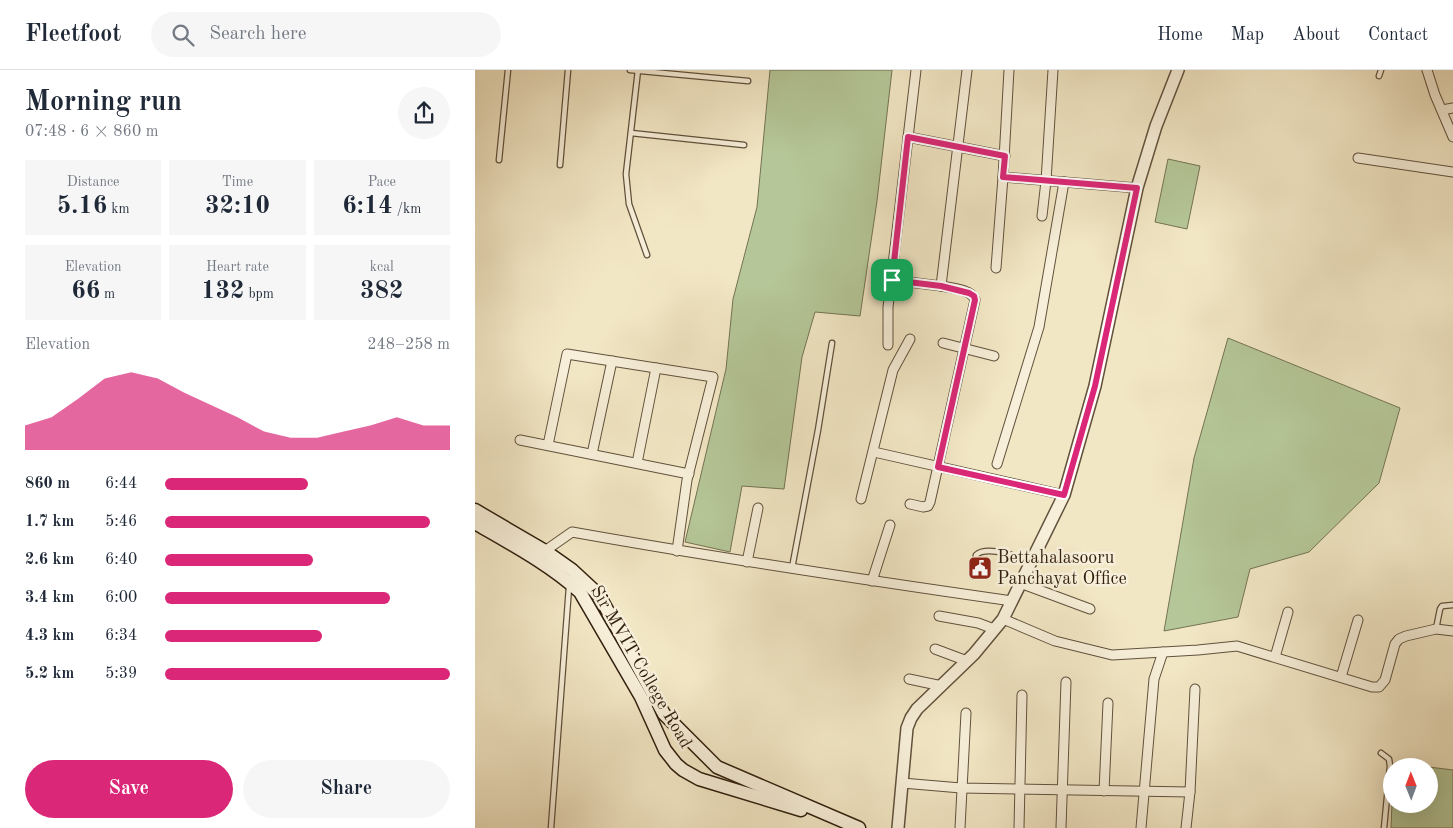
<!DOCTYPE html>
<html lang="en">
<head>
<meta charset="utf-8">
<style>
	body { margin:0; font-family:"Old Standard TT",serif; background:#f6f6f7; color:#1f2937; height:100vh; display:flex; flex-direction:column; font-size:19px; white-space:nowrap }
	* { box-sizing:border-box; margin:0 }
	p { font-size:16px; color:#747a83 }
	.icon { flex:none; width:28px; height:28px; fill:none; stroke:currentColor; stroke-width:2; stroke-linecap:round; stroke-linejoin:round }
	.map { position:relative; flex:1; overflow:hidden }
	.sheet { display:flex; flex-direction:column; background:#fff; width:475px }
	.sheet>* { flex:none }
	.needle { width:32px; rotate:359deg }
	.tools { position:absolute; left:908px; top:688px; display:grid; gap:10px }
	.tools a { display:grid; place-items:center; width:55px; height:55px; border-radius:50%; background:#fff; box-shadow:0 5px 20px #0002; font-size:25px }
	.pin { position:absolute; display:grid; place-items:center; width:42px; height:42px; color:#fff; margin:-21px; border-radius:10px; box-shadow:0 2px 8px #0006 }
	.round { display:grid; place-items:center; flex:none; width:52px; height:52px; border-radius:26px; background:#f6f6f7 }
	.summary { display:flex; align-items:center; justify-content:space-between; height:85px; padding:0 25px }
	h1 { font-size:28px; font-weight:600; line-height:38px }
	.figures { display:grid; grid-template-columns:repeat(3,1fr); gap:8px; height:85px; padding:5px 25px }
	.figures div { display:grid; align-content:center; border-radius:0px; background:#f6f6f7; text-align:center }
	.figures b { font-size:25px; font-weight:600 }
	.figures small { font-size:14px; font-weight:400 }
	.figures p { font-size:14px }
	.chart { height:140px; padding:10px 25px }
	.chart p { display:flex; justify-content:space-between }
	.chart svg { width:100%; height:90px; margin-top:5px; fill:#db2777; opacity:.7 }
	.button { display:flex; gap:10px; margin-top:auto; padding:10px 25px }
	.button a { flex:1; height:58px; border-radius:30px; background:#db2777; color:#fff; font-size:20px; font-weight:600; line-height:58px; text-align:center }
	.button a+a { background:#f6f6f7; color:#1f2937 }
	ul { padding:0 25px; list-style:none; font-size:16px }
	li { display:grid; grid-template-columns:80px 60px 1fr; align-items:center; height:38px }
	li i { height:12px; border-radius:6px; background:#db2777 }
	header { display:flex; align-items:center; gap:30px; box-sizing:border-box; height:70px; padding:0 25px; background:#fff; border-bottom:1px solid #e0e1e3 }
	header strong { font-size:24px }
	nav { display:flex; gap:28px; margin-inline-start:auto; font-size:18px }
	.search { width:350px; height:45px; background:#f6f6f7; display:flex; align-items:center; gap:12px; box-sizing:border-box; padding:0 18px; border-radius:28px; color:#747a83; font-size:19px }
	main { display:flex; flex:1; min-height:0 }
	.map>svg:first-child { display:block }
	.green { fill:#b5c798; stroke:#737353 }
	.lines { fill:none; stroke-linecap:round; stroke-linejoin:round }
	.service-casing { stroke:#61513c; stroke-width:7 }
	.minor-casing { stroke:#61513c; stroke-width:11 }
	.tertiary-casing { stroke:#61513c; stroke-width:14 }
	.secondary-casing { stroke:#311f0e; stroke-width:15 }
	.service { stroke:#f7efd9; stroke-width:4.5 }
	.minor { stroke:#f7efd9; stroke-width:9 }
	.tertiary { stroke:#f7efd9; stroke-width:11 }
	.secondary { stroke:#f7efd9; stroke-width:12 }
	.route-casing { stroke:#fff; stroke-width:10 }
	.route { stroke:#db2777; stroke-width:6 }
	.labels { text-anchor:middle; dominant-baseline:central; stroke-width:5; stroke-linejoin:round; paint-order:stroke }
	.poi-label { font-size:18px; fill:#311f0e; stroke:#f7efd9; text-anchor:start }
	.street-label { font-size:18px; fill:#311f0e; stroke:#f7efd9 }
</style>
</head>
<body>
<header>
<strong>Fleetfoot</strong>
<div class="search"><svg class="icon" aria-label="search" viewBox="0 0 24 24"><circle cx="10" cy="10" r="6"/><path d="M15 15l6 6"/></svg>Search here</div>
<nav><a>Home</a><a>Map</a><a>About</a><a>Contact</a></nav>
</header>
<main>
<section class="sheet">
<div class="summary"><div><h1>Morning run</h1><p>07:48 · 6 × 860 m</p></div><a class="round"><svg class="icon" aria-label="share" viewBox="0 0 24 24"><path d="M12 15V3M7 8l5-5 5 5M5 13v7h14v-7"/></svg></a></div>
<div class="figures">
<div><p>Distance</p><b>5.16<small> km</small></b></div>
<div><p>Time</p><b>32:10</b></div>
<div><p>Pace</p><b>6:14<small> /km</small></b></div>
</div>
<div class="figures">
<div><p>Elevation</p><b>66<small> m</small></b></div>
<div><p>Heart rate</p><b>132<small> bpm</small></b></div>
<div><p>kcal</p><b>382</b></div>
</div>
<div class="chart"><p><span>Elevation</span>248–258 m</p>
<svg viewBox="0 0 160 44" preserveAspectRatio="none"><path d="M0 44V32L10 28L20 19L30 9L40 6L50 9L60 16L70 22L80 28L90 35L100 38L110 38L120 35L130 32L140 28L150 32L160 32V44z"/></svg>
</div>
<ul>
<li><b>860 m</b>6:44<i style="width:50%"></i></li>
<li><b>1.7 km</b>5:46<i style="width:93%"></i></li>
<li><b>2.6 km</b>6:40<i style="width:52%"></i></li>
<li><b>3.4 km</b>6:00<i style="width:79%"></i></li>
<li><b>4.3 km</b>6:34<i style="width:55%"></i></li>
<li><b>5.2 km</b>5:39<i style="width:100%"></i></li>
</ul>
<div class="button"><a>Save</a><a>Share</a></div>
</section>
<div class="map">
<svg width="978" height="758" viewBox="0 0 978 758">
	<rect width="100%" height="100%" fill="#f2e7c5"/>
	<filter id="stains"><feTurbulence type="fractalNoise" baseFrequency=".004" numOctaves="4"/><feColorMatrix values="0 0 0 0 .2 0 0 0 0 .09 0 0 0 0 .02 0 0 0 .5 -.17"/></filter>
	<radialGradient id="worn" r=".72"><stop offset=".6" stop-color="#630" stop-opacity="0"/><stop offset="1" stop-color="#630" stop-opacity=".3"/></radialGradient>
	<!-- green -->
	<g class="green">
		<path d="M 295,0 L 417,0 L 402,131 L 385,246 L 340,242 L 327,287 L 309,419 L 267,416 L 255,482 L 210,472 L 251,299 L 258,229 L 282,137 Z"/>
		<path d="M 693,89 L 725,96 L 712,159 L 680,152 Z"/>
		<path d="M 753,268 L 925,338 L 904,413 L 834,482 L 775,499 L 763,547 L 689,561 L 719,388 Z"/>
		<path d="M 954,697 L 978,700 L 978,758 L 916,758 L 917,734 L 954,734 Z"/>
	</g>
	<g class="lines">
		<!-- service casing -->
		<g class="service-casing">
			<g id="service">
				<path d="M 155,0 L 273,11"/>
				<path d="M 163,0 L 151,104 L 154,134 L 172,185"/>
				<path d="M 904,6 L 906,0"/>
				<path d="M 156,63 L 269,75"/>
				<path d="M 24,90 L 33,0"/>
				<path d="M 85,95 L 93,0"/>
				<path d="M 317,498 L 343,360 L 357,273"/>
				<path d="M 498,506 L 501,485 C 512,475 542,487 555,490"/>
				<path d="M 961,559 L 965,539 L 967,536 L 978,535"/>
				<path d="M 906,683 L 914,689 L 915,696 L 909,758"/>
				<path d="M 76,758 L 94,517"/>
			</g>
		</g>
		<!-- minor casing -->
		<g class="minor-casing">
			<g id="minor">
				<path d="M 952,0 L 960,25 L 978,67"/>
				<path d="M 967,40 L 978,38"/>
				<path d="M 433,67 L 530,86"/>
				<path d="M 883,88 L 978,102"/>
				<path d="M 528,107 L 662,118"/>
				<path d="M 567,146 L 571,111 L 578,0"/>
				<path d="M 521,198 L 528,107 L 534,0"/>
				<path d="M 417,210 L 466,216 L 492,0"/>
				<path d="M 468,273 L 519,286"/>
				<path d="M 413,275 L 413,237 L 441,0"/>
				<path d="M 45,370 L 214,404"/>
				<path d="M 73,375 L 92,284 L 238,307 L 212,410 L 202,481"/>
				<path d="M 399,382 L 589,425"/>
				<path d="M 117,384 L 137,291"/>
				<path d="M 162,393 L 181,298"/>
				<path d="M 522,394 L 564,257 L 589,112"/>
				<path d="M 386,429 L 418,300 L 435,269"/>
				<path d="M 435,434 L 448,437 L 453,436 L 455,432 L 500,230 C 497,219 476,218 466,216"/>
				<path d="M 67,483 L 97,462 C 243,488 390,510 537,531"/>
				<path d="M 272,492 L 283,438"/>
				<path d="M 397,511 L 415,455"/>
				<path d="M 545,513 L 615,539"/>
				<path d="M 464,546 L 503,553 L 519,559"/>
				<path d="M 528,549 L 580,571 L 637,585 L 723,580 L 762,576 L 897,617 L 904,617 L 910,610 L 920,574 L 924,569 L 931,566 L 961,559 L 978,561"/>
				<path d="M 460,579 L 492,591"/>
				<path d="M 800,587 L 813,542"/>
				<path d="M 866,607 L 883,550"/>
				<path d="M 434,609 L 467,616"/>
				<path d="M 427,713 L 486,718 L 715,722 L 720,619"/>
				<path d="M 629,721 L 633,633"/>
				<path d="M 485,758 L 491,643"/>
				<path d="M 544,758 L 547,625"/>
				<path d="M 586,758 L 591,612"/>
				<path d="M 666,758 L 679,609 L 688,582"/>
				<path d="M 711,758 L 715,722"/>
			</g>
		</g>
		<!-- tertiary casing -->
		<g class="tertiary-casing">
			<path id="tertiary" d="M 423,758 L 432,658 L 436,648 L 442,639 L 499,584 L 528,549 L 589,425 L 620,316 L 662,118 L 681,56 L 703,0"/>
		</g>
		<!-- secondary casing -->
		<g class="secondary-casing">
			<g id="secondary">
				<path d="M 0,440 L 70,481 L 97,500 L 124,525 L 189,644 L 242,697 L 384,758"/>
				<path d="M 0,453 C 36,474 74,494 105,522 L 166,627 L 190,680 L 201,694 L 208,700 L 224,709 L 326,740"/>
			</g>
		</g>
		<!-- service -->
		<use href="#service" class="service"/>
		<!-- minor -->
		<use href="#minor" class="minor"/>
		<!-- tertiary -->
		<use href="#tertiary" class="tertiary"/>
		<!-- secondary -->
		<use href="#secondary" class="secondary"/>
	</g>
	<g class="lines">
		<!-- route casing -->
		<g class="route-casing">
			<path id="route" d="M 433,67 L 530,86 L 528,107 L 662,118 L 620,316 L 589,425 L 463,397 L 500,230 L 499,226 L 494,223 L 466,216 L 417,210 Z"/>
		</g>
		<!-- route -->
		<use href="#route" class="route"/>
	</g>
	<!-- icons -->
	<defs>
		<g id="civic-square" transform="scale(1.25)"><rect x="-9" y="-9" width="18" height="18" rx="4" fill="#8f2418" stroke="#f7efd9"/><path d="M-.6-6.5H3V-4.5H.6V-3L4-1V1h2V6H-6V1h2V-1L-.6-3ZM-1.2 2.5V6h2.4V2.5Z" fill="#fff"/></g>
	</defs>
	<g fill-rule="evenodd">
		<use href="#civic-square" x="505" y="498"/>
	</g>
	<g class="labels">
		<!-- poi labels -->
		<g class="poi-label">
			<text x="522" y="488">Bettahalasooru<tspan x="522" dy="21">Panchayat Office</tspan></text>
		</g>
		<!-- street labels -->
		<g class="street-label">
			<text transform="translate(166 597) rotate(60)">Sir MVIT College Road</text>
		</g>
	</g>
	<rect width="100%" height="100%" filter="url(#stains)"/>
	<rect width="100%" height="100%" fill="url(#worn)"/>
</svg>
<div class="tools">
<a><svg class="needle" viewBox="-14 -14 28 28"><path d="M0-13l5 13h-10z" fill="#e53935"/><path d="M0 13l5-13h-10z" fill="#747a83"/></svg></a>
</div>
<div class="pin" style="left:417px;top:210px;background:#1e9e55"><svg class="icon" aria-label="arrive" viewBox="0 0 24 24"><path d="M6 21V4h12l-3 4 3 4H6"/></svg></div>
</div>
</main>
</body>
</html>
